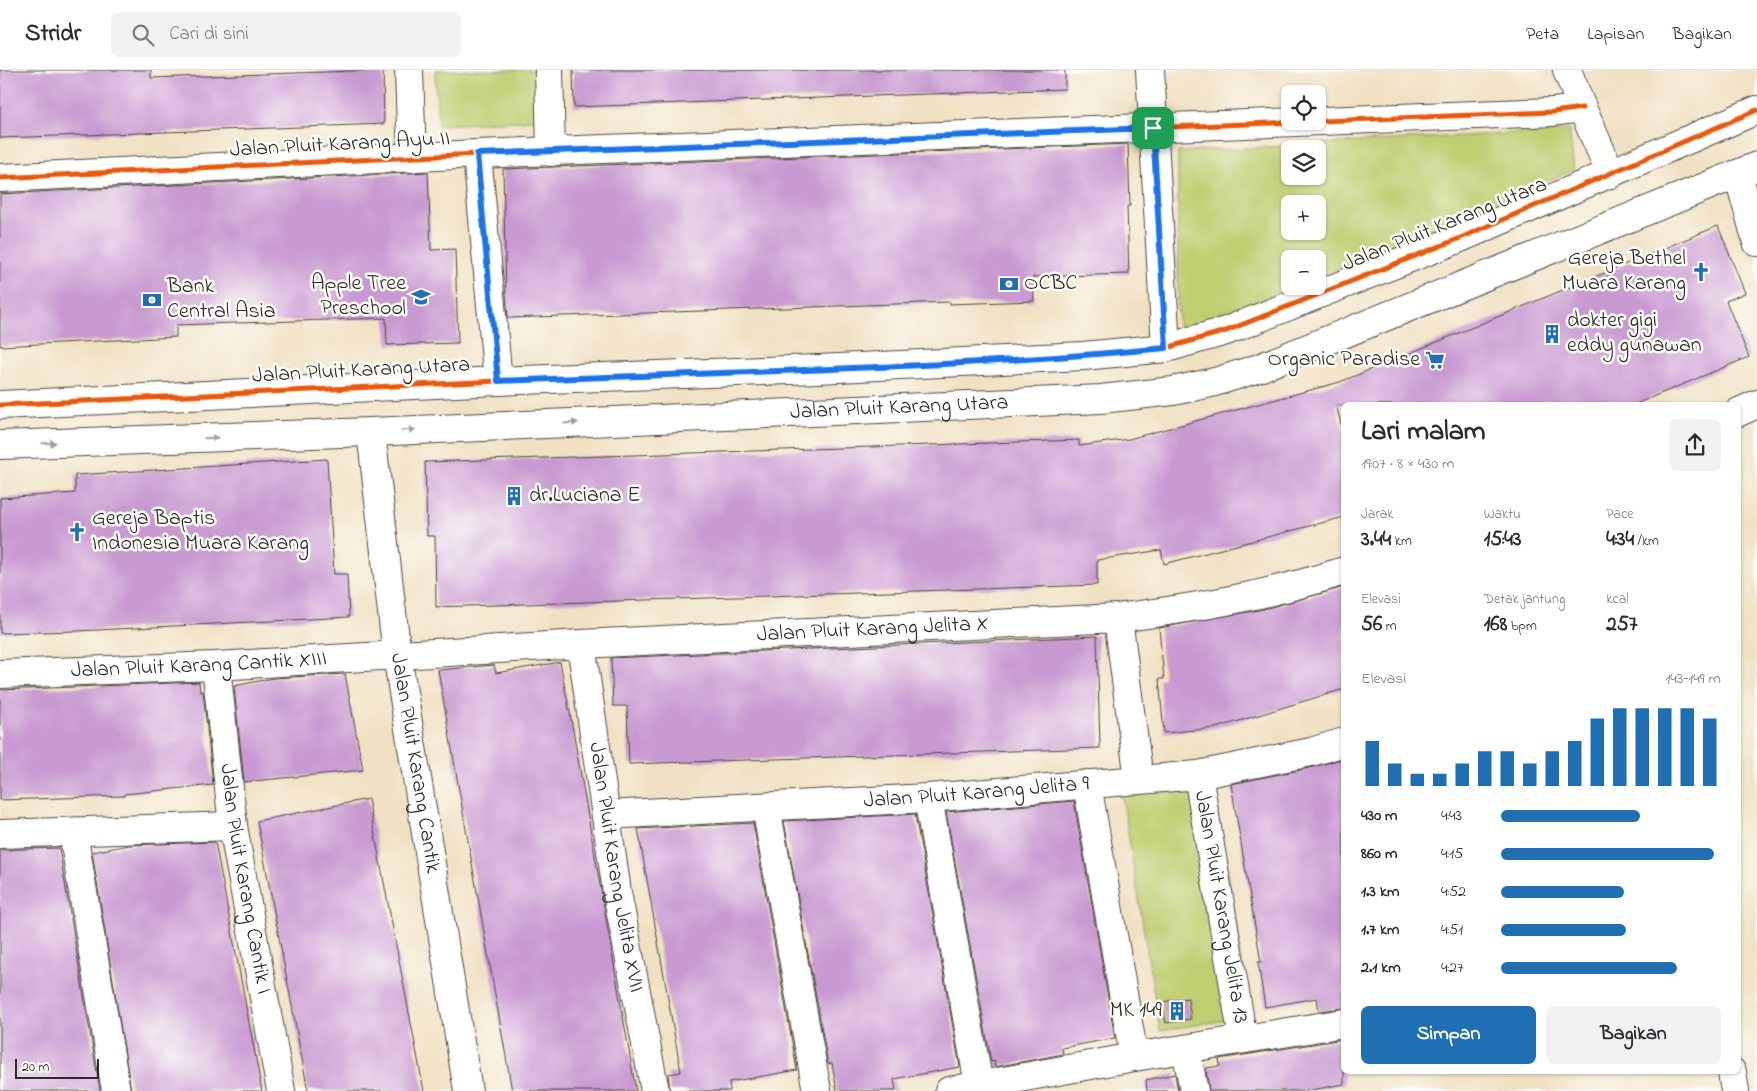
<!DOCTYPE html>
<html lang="id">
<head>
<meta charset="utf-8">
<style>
	body { margin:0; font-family:"Indie Flower",sans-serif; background:#f2f2f3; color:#2b2b33; height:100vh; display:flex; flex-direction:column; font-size:19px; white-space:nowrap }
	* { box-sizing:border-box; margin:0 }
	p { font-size:16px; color:#7c7c81 }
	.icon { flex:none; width:28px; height:28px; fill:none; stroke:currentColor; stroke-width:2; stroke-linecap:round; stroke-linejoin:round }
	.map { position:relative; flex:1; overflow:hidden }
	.panel { position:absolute; left:1341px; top:332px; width:400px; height:672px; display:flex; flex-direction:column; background:#fff; border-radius:8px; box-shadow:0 1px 4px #0004 }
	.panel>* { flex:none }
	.fabs { position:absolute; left:1281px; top:15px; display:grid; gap:10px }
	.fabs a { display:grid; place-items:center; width:45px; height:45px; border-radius:8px; background:#fff; box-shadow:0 1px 4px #0004; font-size:25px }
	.scale { position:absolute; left:15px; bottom:12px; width:84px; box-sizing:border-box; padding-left:5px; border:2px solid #2b2b2b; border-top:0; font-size:14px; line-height:18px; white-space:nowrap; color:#2b2b2b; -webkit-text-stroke:4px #fdfcf7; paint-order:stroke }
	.pin { position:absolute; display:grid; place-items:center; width:42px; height:42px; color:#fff; margin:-21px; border-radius:10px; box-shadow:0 2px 8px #0006 }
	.round { display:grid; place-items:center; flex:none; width:52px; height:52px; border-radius:8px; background:#f2f2f3 }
	.summary { display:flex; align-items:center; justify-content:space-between; height:85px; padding:0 20px }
	h1 { font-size:28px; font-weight:700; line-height:38px }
	.figures { display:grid; grid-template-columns:repeat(3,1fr); gap:8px; height:85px; padding:5px 20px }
	.figures div { display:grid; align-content:center }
	.figures b { font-size:21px; font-weight:700 }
	.figures small { font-size:14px; font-weight:400 }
	.figures p { font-size:14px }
	.chart { height:140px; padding:10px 20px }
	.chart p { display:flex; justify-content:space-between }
	.chart svg { width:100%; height:90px; margin-top:5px; stroke:#1f6fb2; stroke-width:6 }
	.button { display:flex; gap:10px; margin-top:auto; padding:10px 20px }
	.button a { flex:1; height:58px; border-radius:8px; background:#1f6fb2; color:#fff; font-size:20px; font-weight:700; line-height:58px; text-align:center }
	.button a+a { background:#f2f2f3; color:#2b2b33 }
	ul { padding:0 20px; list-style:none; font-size:16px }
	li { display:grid; grid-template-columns:80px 60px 1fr; align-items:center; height:38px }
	li i { height:12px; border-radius:6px; background:#1f6fb2 }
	header { display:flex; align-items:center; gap:30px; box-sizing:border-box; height:70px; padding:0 25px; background:#fff; border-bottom:1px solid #e1e1e2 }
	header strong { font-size:24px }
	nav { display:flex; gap:28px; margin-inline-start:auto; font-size:18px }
	.search { width:350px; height:45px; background:#f2f2f3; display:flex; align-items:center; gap:12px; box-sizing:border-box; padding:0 18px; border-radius:8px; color:#7c7c81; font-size:19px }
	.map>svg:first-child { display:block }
	.green { fill:#bece70; stroke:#747c4e; fill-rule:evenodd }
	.building { fill:#c99ad2 }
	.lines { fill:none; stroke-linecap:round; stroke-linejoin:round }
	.minor-casing { stroke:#494642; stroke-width:30 }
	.tertiary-casing { stroke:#494642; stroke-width:30 }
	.minor { stroke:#fff; stroke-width:28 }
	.tertiary { stroke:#fff; stroke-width:28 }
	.cycleway-casing { stroke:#fdfcf7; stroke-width:8 }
	.cycleway { stroke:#e8590c; stroke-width:5 }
	.oneway { fill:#a0a0a0 }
	.route-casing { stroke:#fff; stroke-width:10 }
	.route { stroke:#1a73e8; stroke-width:6 }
	.labels { text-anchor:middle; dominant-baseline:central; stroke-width:5; stroke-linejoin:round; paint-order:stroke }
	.street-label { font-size:22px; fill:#2b2b2b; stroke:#fdfcf7 }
	.poi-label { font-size:22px; fill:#2b2b2b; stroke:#fdfcf7; text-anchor:start }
</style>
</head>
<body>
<header>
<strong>Stridr</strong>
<div class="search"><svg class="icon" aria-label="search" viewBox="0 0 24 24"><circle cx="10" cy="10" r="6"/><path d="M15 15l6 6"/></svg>Cari di sini</div>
<nav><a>Peta</a><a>Lapisan</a><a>Bagikan</a></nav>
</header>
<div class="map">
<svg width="1757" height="1021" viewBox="0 0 1757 1021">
	<rect width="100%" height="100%" fill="#fdfcf7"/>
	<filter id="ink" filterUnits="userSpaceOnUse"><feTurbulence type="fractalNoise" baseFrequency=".02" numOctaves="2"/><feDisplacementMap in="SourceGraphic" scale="10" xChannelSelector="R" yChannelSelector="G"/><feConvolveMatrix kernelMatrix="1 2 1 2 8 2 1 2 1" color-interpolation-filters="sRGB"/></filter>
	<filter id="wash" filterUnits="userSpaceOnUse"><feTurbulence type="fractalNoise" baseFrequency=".0096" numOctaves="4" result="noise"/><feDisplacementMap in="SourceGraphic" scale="20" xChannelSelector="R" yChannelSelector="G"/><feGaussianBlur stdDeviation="1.12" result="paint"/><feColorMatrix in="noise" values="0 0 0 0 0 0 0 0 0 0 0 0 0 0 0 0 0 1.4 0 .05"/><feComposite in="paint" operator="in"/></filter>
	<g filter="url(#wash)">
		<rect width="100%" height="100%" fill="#f1e1c3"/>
		<!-- green -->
		<g class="green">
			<path d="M 435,0 L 536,0 L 538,50 L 438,55 Z"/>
			<path d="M 1569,60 L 1574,100 L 1318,207 L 1318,189 L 1290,189 L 1290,216 L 1296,216 L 1178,266 L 1178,82 ZM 1290,79 L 1318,79 L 1318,106 L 1290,106 ZM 1290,134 L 1318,134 L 1318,161 L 1290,161 Z"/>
			<path d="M 1211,704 L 1250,946 L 1160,961 L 1121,719 Z"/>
		</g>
		<g id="blocks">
			<!-- building -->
			<g class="building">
				<path d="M 0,0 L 151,0 L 151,8 L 383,0 L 384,54 L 0,68 Z"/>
				<path d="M 573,0 L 1065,0 L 1065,19 L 574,37 Z"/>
				<path d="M 1128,74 L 1130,136 L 1127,136 L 1129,204 L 1033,207 L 1034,231 L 950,234 L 950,232 L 508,248 L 506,223 L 503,99 Z"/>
				<path d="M 428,102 L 431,180 L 455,179 L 458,273 L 387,275 L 386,248 L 176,255 L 176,267 L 0,276 L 0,124 Z"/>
				<path d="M 1718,156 L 1745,223 L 1726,231 L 1749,287 L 1633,335 L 1336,335 L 1344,365 L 1344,447 L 1164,494 L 1161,480 L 1097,490 L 1097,515 L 436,537 L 435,466 L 427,466 L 425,392 L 1079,370 L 1079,376 L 1129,369 L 1340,312 Z"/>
				<path d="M 327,389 L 334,504 L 347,504 L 349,547 L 77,561 L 0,563 L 0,428 L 75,423 L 75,405 Z"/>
				<path d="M 1344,517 L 1344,619 L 1216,658 L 1164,663 L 1159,609 L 1164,609 L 1159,558 L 1264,539 Z"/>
				<path d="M 1097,566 L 1100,678 L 629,694 L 627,636 L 613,636 L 611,588 Z"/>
				<path d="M 560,592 L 573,660 L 636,1021 L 512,1021 L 438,600 L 494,595 L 496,603 Z"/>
				<path d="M 345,604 L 363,700 L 244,712 L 234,616 L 274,608 Z"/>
				<path d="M 199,612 L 200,622 L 203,621 L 213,715 L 124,724 L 124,726 L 0,730 L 0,620 Z"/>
				<path d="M 1341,689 L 1344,705 L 1344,938 L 1319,941 L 1317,928 L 1265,937 L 1258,892 L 1261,892 L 1231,714 L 1314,697 Z"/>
				<path d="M 368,729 L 424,1021 L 308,1021 L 257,751 Z"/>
				<path d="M 1074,731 L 1115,968 L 1062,978 L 1063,984 L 995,997 L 994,991 L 991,992 L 946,742 Z"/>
				<path d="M 915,744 L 960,997 L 894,1009 L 896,1021 L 837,1021 L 832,993 L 828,994 L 784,751 Z"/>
				<path d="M 753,753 L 797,1000 L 729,1012 L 730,1021 L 670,1021 L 668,1004 L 681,1002 L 638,759 Z"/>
				<path d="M 215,772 L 262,1021 L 131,1021 L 92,782 L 129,775 Z"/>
				<path d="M 59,778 L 100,1021 L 0,1021 L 0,780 Z"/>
				<path d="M 1188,928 L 1191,949 L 1166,953 L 1162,932 Z"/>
				<path d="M 1344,969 L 1344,1014 L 1306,1021 L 1209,1021 L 1206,998 L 1220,996 L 1219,989 Z"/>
				<path d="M 1175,1004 L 1178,1021 L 1147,1021 L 1146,1010 Z"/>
			</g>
		</g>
	</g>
	<g filter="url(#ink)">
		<use href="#blocks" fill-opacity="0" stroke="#494642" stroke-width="1"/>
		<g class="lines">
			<!-- minor casing -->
			<g class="minor-casing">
				<g id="minor">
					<path d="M 409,0 L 412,88"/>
					<path d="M 549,0 L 551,82"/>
					<path d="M 1150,0 L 1166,278"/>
					<path d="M 1567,0 L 1582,38 L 1611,104"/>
					<path d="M 477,84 L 498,311"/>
					<path d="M 1738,104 L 1757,172"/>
					<path d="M 0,108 L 477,84 L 1553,42 L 1582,38"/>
					<path d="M 1739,342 L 1757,334"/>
					<path id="s1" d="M 371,362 L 397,585 L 468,1021"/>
					<path d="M 1118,548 L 1139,710"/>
					<path id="s2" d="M 581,574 L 617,822 L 655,1021"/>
					<path id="s3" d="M 216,596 L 233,756 L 281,1021"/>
					<path id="s4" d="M 0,604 L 216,596 L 581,574 L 1118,548 C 1195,538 1270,525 1344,501"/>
					<path id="s5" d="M 1198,705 L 1243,969"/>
					<path d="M 1087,714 L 1134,987"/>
					<path d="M 928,728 L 979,1015"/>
					<path d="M 766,737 L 817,1021"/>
					<path id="s6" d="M 606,745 L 928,728 L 1198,705 L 1311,682 L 1344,672"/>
					<path d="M 73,762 L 116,1021"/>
					<path d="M 0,764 L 233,756"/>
					<path d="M 1186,979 L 1194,1021"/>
					<path d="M 1732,1002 L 1735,1021"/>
					<path d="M 949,1021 L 1134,987 L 1344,953"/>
				</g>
			</g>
			<!-- tertiary casing -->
			<g class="tertiary-casing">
				<g id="tertiary">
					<path d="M 0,335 L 498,311 L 818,299 L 1083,286 L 1166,278 L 1226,261 L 1458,169 L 1757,40"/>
					<path id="s7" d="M 0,375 L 371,362 L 1101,329 L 1173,321 L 1215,312 L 1259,298 L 1757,96"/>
				</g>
			</g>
			<!-- minor -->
			<use href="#minor" class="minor"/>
			<!-- tertiary -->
			<use href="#tertiary" class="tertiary"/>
			<!-- cycleway casing -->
			<g class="cycleway-casing">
				<g id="cycleway">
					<path d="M 0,108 L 477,84 L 1553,42 L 1582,38"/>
					<path d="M 0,335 L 498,311 L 818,299 L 1083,286 L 1166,278 L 1226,261 L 1458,169 L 1757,40"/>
				</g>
			</g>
			<!-- cycleway -->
			<use href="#cycleway" class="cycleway"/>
		</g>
		<!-- one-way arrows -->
		<defs><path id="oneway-solid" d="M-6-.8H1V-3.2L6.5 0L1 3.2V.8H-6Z" transform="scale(1.25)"/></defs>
		<g class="oneway">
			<use href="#oneway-solid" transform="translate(571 353) rotate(-3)"/>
			<use href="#oneway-solid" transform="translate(408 360) rotate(-3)"/>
			<use href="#oneway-solid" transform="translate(211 368) rotate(-2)"/>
			<use href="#oneway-solid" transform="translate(49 373) rotate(-2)"/>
		</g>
	</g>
	<g class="lines" filter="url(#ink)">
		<!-- route casing -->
		<g class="route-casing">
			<path id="route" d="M 1153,58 L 1166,278 C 945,299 720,302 498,311 L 477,84 Z"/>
		</g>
		<!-- route -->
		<use href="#route" class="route"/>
	</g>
	<!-- icons -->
	<defs>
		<g id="church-bare" transform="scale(1.5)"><path d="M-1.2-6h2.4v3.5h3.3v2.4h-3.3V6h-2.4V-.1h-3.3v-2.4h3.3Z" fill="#1f6fb2" stroke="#fdfcf7" stroke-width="2.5" paint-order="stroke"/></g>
		<g id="bank-bare" transform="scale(1.5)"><path d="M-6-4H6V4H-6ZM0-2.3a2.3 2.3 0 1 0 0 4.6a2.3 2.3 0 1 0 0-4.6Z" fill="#1f6fb2" stroke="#fdfcf7" stroke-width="2.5" paint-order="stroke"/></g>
		<g id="school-bare" transform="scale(1.5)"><path d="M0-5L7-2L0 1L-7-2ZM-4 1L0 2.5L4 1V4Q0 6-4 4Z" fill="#1f6fb2" stroke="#fdfcf7" stroke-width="2.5" paint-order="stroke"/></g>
		<g id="building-bare" transform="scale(1.5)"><path d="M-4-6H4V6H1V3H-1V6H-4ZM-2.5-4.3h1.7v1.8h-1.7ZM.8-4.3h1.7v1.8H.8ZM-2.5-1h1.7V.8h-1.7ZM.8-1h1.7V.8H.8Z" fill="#1f6fb2" stroke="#fdfcf7" stroke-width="2.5" paint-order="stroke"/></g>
		<g id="supermarket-bare" transform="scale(1.5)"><path d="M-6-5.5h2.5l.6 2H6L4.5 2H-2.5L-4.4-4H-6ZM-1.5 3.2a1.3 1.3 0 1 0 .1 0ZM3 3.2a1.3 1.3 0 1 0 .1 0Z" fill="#1f6fb2" stroke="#fdfcf7" stroke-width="2.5" paint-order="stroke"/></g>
	</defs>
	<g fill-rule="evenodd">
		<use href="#church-bare" x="1701" y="202"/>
		<use href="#bank-bare" x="1009" y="214"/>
		<use href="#school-bare" x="421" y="227"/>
		<use href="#bank-bare" x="152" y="230"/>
		<use href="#building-bare" x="1552" y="264"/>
		<use href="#supermarket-bare" x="1435" y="290"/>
		<use href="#building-bare" x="514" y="426"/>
		<use href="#church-bare" x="77" y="462"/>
		<use href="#building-bare" x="1177" y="941"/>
	</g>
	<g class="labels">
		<!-- street labels -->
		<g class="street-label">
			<text transform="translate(340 75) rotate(-3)">Jalan Pluit Karang Ayu II</text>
			<text transform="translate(1445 155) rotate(-22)">Jalan Pluit Karang Utara</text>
			<text transform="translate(361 301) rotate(-3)">Jalan Pluit Karang Utara</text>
			<text stroke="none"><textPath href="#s7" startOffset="900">Jalan Pluit Karang Utara</textPath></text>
			<text stroke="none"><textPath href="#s4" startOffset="874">Jalan Pluit Karang Jelita X</textPath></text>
			<text stroke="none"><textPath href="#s4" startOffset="199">Jalan Pluit Karang Cantik XIII</textPath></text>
			<text stroke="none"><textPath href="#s1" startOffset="334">Jalan Pluit Karang Cantik</textPath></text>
			<text stroke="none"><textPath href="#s6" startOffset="371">Jalan Pluit Karang Jelita 9</textPath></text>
			<text stroke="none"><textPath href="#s2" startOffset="226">Jalan Pluit Karang Jelita XVII</textPath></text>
			<text stroke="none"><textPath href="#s3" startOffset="215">Jalan Pluit Karang Cantik I</textPath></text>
			<text stroke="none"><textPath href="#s5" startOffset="134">Jalan Pluit Karang Jelita 13</textPath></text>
		</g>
		<!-- poi labels -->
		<g class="poi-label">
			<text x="1686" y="189" text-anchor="end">Gereja Bethel<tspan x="1686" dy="25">Muara Karang</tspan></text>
			<text x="406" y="214" text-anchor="end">Apple Tree<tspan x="406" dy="25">Preschool</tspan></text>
			<text x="1024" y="214">OCBC</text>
			<text x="167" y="217">Bank<tspan x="167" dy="25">Central Asia</tspan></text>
			<text x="1567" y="251">dokter gigi<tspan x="1567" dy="25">eddy gunawan</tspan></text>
			<text x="1420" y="290" text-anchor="end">Organic Paradise</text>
			<text x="529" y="426">dr.Luciana E</text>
			<text x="92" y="449">Gereja Baptis<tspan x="92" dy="25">Indonesia Muara Karang</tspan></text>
			<text x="1162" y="941" text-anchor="end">MK 149</text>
		</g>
	</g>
</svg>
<div class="fabs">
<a><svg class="icon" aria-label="locate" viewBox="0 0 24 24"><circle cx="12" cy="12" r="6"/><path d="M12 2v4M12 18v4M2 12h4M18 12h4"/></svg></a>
<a><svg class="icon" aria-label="layers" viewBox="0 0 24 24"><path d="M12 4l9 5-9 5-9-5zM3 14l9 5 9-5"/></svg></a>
<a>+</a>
<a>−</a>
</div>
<div class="scale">20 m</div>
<div class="pin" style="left:1153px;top:58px;background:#1e9e55"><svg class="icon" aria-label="arrive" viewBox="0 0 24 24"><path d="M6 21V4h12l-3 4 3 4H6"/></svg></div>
<section class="panel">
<div class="summary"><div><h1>Lari malam</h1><p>19:07 · 8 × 430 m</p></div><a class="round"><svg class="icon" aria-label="share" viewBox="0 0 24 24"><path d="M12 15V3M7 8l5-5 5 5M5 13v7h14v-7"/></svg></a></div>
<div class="figures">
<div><p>Jarak</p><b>3.44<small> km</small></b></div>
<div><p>Waktu</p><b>15:43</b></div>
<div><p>Pace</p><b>4:34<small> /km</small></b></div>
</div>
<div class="figures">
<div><p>Elevasi</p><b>56<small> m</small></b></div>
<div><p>Detak jantung</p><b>168<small> bpm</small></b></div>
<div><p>kcal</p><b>257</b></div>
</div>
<div class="chart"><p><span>Elevasi</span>143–149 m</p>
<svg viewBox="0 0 160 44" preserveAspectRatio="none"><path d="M5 44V22M15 44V33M25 44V38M35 44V38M45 44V33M55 44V27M65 44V27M75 44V33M85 44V27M95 44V22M105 44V11M115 44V6M125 44V6M135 44V6M145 44V6M155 44V11"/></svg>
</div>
<ul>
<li><b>430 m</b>4:43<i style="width:63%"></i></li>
<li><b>860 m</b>4:15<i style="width:97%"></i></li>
<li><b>1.3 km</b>4:52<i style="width:56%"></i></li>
<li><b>1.7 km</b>4:51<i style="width:57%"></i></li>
<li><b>2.1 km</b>4:27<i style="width:80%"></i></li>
</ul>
<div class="button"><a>Simpan</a><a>Bagikan</a></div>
</section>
</div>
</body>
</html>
